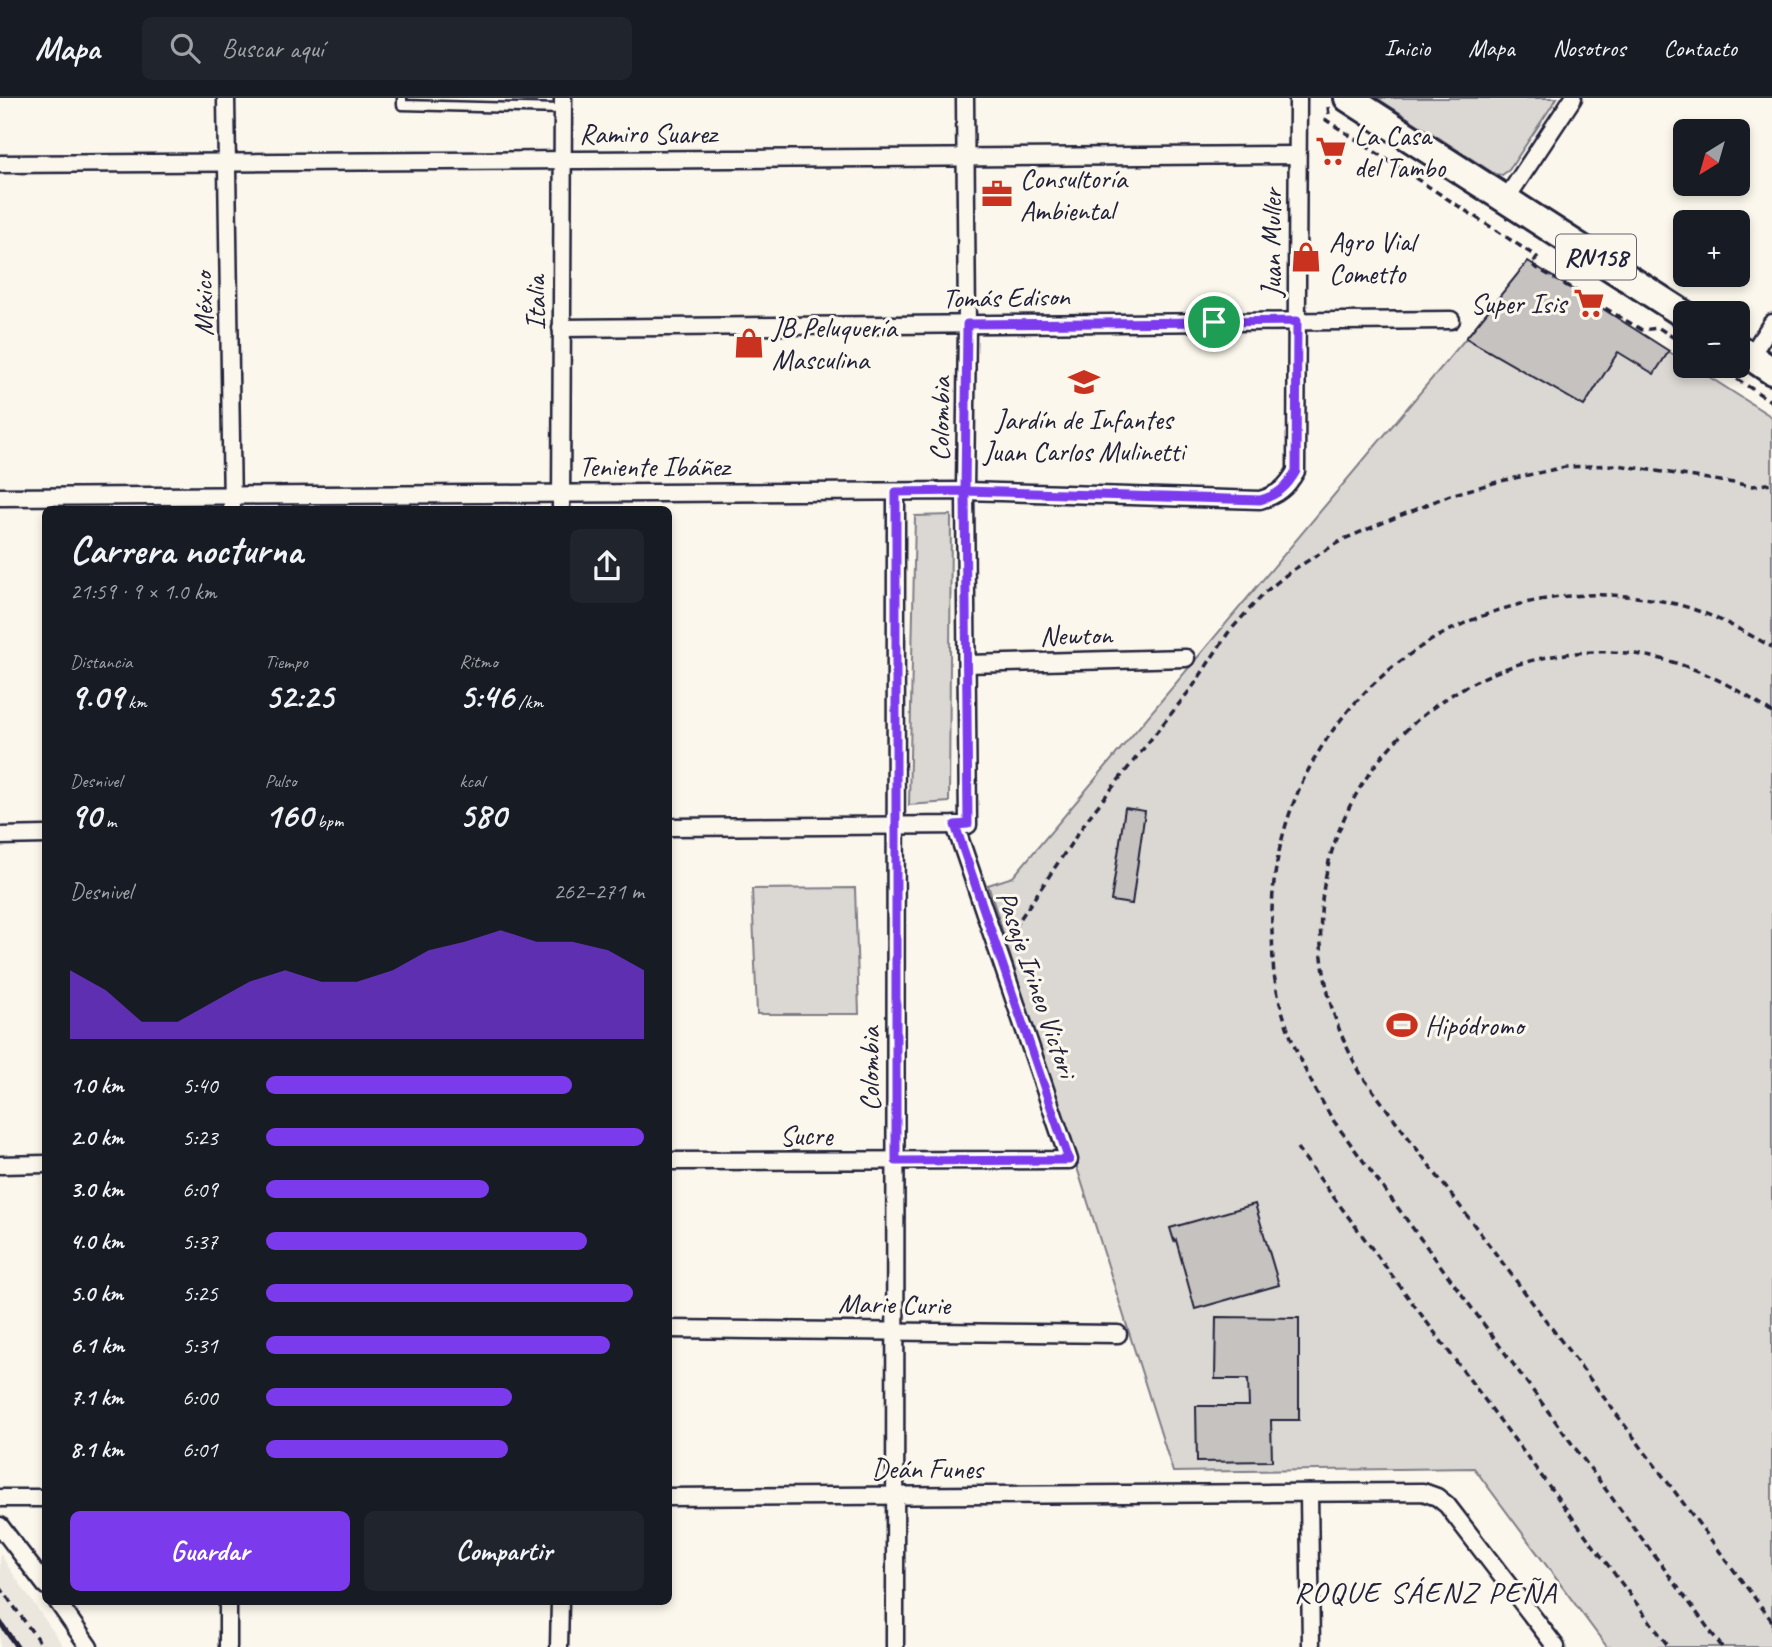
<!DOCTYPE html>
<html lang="es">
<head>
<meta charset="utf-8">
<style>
	body { margin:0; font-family:Caveat,sans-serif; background:#20242c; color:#f1f3f6; height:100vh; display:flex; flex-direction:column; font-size:26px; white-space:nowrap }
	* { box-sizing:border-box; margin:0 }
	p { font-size:23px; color:#9ea1a6 }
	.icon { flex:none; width:38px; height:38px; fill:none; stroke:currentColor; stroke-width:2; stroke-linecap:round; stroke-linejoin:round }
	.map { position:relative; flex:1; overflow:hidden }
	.panel { position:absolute; left:42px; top:408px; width:630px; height:1099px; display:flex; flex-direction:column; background:#171b24; border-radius:10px; box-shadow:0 4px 10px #0003 }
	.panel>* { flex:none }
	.needle { width:46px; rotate:217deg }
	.buttons { position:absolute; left:1673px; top:21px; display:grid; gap:14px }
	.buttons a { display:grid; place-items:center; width:77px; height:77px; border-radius:10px; background:#171b24; box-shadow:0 4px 10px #0003; font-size:35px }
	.pin { position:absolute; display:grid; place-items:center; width:60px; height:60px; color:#fff; margin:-30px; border:4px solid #fff; border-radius:50%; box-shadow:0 2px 7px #0007 }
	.round { display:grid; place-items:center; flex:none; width:74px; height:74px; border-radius:10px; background:#20242c }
	.headline { display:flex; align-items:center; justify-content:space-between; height:119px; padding:0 28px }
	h1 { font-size:38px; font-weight:600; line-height:52px }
	.figures { display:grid; grid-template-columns:repeat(3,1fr); gap:10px; height:119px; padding:7px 28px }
	.figures div { display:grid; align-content:center }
	.figures b { font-size:35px; font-weight:600 }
	.figures small { font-size:19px; font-weight:400 }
	.figures p { font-size:19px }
	.chart { height:196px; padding:14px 28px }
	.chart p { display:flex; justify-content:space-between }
	.chart svg { width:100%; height:126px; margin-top:7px; fill:#7c3aed; opacity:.7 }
	.primary-button { display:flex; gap:14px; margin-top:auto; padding:14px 28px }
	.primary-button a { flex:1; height:80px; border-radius:10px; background:#7c3aed; color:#fff; font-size:28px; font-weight:600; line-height:80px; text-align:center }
	.primary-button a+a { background:#20242c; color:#f1f3f6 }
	ul { padding:0 28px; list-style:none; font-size:23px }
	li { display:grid; grid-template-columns:112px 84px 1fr; align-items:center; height:52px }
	li i { height:18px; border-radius:9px; background:#7c3aed }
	header { display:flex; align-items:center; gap:42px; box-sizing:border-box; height:98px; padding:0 35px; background:#171b24; border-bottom:2px solid #363941 }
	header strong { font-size:33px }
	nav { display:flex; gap:38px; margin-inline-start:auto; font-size:24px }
	.search { width:490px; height:63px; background:#20242c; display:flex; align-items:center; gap:18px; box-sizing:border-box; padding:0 24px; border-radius:10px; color:#9ea1a6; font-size:26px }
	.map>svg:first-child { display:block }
	.built { fill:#ebe7df }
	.green { fill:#dbd8d3; stroke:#7e7d87; stroke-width:2 }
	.building { fill:#c6c2c0; stroke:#22223b; stroke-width:2 }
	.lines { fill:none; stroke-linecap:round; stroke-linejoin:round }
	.service-casing { stroke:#22223b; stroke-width:13 }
	.minor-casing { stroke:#22223b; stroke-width:21 }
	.trunk-casing { stroke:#22223b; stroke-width:32 }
	.path { stroke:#22223b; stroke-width:3.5; stroke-dasharray:7 5; stroke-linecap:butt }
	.service { stroke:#fbf7ec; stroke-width:8 }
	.minor { stroke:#fbf7ec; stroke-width:16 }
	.trunk { stroke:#fbf7ec; stroke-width:26 }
	.rail { stroke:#22223b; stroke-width:5 }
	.route-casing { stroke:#fff; stroke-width:14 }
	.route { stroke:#7c3aed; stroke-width:9 }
	.labels { text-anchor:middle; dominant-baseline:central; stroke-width:6; stroke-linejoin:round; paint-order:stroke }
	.shield { fill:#fbf7ec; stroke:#636270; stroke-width:2 }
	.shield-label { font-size:26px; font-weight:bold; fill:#22223b }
	.street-label { font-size:28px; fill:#22223b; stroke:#fbf7ec }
	.poi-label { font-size:28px; fill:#22223b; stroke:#fbf7ec; text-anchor:start }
	.neighbourhood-label { font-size:30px; letter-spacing:2px; fill:#22223b; stroke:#fbf7ec }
</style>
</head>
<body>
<header>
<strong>Mapa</strong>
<div class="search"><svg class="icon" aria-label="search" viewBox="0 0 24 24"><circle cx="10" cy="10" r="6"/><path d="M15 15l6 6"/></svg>Buscar aquí</div>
<nav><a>Inicio</a><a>Mapa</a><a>Nosotros</a><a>Contacto</a></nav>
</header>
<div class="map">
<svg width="1772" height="1549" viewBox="0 0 1772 1549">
	<rect width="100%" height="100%" fill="#fbf7ec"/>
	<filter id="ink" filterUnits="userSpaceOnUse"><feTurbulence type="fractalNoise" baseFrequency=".0143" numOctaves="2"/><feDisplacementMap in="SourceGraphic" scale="14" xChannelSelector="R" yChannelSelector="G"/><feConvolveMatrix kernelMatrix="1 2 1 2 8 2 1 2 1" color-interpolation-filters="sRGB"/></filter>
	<g filter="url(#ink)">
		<!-- built -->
		<path class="built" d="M 0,1455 L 9,1470 L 64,1549 L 0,1549 Z"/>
		<!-- green -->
		<g class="green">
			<path d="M 1377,0 L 1557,0 L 1509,72 L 1502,77 L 1495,76 Z"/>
			<path d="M 1466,240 L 1584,308 L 1618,254 L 1668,253 L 1685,264 L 1685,268 L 1692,268 L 1772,319 L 1772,1549 L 1607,1549 L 1474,1370 L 1173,1374 L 988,787 L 1013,779 Z"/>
			<path d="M 951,417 L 949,704 L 909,707 L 915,418 Z"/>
			<path d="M 855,790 L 859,916 L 757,916 L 752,791 Z"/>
		</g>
		<!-- building -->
		<g class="building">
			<path d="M 1528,163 L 1669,253 L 1654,276 L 1618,254 L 1584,308 L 1466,240 Z"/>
			<path d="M 1125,710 L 1145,713 L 1132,806 L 1111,803 Z"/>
			<path d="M 1255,1106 L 1279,1187 L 1195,1211 L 1176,1142 L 1174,1143 L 1170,1130 Z"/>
			<path d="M 1216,1219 L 1299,1220 L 1299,1322 L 1271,1322 L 1272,1363 L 1197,1364 L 1196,1308 L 1249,1308 L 1248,1281 L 1215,1281 Z"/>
		</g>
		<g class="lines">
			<!-- service casing -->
			<g class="service-casing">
				<path id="service" d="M 402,0 L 402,7 L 563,11"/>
			</g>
			<!-- minor casing -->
			<g class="minor-casing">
				<g id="minor">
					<path d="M 226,0 L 232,411"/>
					<path d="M 0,66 L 1297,57"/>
					<path d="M 1506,101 L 1573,0"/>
					<path d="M 561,230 L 1451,222"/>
					<path d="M 1750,259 L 1772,225"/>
					<path d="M 0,399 L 965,393 L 1260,402 C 1278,397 1287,389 1296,373 L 1298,0"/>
					<path d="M 561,411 L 563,0"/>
					<path d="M 967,566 L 1186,560"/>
					<path d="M 668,729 L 968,727 L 965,393 L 967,226 L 965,0"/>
					<path d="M 0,738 L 46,737"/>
					<path d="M 668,1063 L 1069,1062 L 955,727"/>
					<path d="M 0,1067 L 46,1066"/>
					<path d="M 668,1231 L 1118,1236"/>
					<path d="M 1309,1395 L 1311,1549"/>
					<path d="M 668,1399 L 1423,1394 L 1437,1399 L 1447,1407 L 1556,1549"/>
					<path d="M 0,1400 L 46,1400"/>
					<path d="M 0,1428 L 46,1488"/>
					<path d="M 57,1503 L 89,1549"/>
					<path d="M 228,1549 L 228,1503"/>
					<path d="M 559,1549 L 560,1503"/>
					<path d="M 895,1549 L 896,394"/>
				</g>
			</g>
			<!-- trunk casing -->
			<g class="trunk-casing">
				<g id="trunk">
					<path d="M 1348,0 L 1685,217"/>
					<path d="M 1738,250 L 1772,273"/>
				</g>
			</g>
			<!-- path -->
			<g class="path">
				<path d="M 1328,9 L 1329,17 L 1326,22 L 1537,159 L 1532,167 L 1642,232 L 1659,230 L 1685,247"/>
				<path d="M 1717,268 L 1772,304"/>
				<path d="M 1772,615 C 1724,580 1671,556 1611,554 C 1431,548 1288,711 1327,890 C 1333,921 1346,950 1362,978 L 1772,1523"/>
				<path d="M 1014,830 L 1089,719 L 1194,587 L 1228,535 L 1264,495 L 1291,473 L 1344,441 L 1450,397 L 1501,383 L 1565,369 L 1618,367 L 1753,388 L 1772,385"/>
				<path d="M 1297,1050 L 1669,1549"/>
				<path d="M 0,1489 L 43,1549"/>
				<path d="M 1722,1549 L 1333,1022 C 1306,977 1286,938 1276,887 C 1272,870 1273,851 1272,834 C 1265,617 1464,456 1676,506 C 1711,515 1741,532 1772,549"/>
			</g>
			<!-- service -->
			<use href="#service" class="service"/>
			<!-- minor -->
			<use href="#minor" class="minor"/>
			<!-- trunk -->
			<use href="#trunk" class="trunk"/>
			<!-- rail -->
			<path class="rail" d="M 0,1524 L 17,1549"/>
		</g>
	</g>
	<g class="lines" filter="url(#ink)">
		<!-- route casing -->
		<g class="route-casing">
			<path id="route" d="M 1214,224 L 967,226 L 965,393 L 896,394 L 896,1063 L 1069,1062 L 955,727 L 968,726 L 965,393 L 1260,402 C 1278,397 1287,389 1296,373 L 1297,223 L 1214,224"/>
		</g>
		<!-- route -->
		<use href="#route" class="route"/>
	</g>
	<!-- icons -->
	<defs>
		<g id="supermarket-bare" transform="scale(2.415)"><path d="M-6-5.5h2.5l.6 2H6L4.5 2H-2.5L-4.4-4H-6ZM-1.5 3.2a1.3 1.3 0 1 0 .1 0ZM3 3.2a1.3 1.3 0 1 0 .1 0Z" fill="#c8321e" stroke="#fbf7ec" stroke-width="2.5" paint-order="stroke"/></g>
		<g id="office-bare" transform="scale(2.415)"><path d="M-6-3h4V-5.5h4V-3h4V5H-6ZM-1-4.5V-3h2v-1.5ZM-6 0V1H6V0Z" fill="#c8321e" stroke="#fbf7ec" stroke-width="2.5" paint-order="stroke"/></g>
		<g id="shop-bare" transform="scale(2.415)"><path d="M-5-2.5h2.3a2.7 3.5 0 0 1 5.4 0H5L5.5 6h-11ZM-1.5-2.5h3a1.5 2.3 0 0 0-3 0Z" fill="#c8321e" stroke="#fbf7ec" stroke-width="2.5" paint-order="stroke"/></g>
		<g id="school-bare" transform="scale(2.415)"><path d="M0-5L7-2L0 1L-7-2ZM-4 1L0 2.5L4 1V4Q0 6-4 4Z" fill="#c8321e" stroke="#fbf7ec" stroke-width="2.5" paint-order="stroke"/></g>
		<g id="stadium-bare" transform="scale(2.415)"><path d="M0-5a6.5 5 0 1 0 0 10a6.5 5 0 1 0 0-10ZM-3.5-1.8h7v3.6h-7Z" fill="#c8321e" stroke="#fbf7ec" stroke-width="2.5" paint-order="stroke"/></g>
	</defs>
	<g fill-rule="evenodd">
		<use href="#supermarket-bare" x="1331" y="53"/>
		<use href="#office-bare" x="997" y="96"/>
		<use href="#shop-bare" x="1306" y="159"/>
		<use href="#supermarket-bare" x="1589" y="205"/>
		<use href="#shop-bare" x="749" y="245"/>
		<use href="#school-bare" x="1084" y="284"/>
		<use href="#stadium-bare" x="1402" y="927"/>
	</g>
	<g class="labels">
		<!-- shield labels -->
		<rect class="shield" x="1556" y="136.5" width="80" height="45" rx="5"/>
		<g class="shield-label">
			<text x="1596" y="159">RN158</text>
		</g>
		<!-- street labels -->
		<g class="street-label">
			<text x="648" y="35">Ramiro Suarez</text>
			<text transform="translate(1271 145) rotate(-90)">Juan Muller</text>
			<text transform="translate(1006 199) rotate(-1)">Tomás Edison</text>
			<text transform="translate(535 205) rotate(-90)">Italia</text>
			<text transform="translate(203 206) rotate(-91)">México</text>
			<text transform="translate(940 321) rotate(-89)">Colombia</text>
			<text x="654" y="368">Teniente Ibáñez</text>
			<text transform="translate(1076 537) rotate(-1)">Newton</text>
			<text transform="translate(1037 886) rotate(71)">Pasaje Irineo Victori</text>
			<text transform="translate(869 971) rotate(-90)">Colombia</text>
			<text x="806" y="1037">Sucre</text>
			<text transform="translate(894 1206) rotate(1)">Marie Curie</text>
			<text x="927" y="1370">Deán Funes</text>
		</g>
		<!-- poi labels -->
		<g class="poi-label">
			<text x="1354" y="37">La Casa<tspan x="1354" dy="32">del Tambo</tspan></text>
			<text x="1020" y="80">Consultoría<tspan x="1020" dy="32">Ambiental</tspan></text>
			<text x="1329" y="143">Agro Vial<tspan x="1329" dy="32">Cometto</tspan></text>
			<text x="1566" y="205" text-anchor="end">Super Isis</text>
			<text x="772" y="229">JB Peluquería<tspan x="772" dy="32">Masculina</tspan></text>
			<text x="1084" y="321" text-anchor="middle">Jardín de Infantes<tspan x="1084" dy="32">Juan Carlos Mulinetti</tspan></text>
			<text x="1425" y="927">Hipódromo</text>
		</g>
		<!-- neighbourhood labels -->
		<g class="neighbourhood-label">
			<text x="1426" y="1494">ROQUE SÁENZ PEÑA</text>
		</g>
	</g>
</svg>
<div class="buttons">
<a><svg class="needle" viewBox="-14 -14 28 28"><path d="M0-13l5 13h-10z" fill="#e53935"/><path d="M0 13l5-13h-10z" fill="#9ea1a6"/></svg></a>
<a>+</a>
<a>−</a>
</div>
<div class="pin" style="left:1214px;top:224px;background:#1e9e55"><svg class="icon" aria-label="arrive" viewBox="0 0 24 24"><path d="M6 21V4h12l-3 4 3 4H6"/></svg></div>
<section class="panel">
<div class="headline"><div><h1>Carrera nocturna</h1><p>21:59 · 9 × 1.0 km</p></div><a class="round"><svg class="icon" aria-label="share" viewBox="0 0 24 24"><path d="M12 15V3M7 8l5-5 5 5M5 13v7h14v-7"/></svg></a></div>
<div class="figures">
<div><p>Distancia</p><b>9.09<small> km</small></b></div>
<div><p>Tiempo</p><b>52:25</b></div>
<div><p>Ritmo</p><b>5:46<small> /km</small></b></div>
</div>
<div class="figures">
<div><p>Desnivel</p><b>90<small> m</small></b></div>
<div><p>Pulso</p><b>160<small> bpm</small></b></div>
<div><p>kcal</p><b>580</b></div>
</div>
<div class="chart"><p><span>Desnivel</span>262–271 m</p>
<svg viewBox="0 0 160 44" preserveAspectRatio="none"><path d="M0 44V20L10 27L20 38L30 38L40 31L50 24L60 20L70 24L80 24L90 20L100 13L110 10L120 6L130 10L140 10L150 13L160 20V44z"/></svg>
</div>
<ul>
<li><b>1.0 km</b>5:40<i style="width:81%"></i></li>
<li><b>2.0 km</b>5:23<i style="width:100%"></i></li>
<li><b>3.0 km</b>6:09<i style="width:59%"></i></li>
<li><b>4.0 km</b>5:37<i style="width:85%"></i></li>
<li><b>5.0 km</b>5:25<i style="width:97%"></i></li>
<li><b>6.1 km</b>5:31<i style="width:91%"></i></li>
<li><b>7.1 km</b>6:00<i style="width:65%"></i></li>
<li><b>8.1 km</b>6:01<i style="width:64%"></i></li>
</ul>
<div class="primary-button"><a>Guardar</a><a>Compartir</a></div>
</section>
</div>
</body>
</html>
